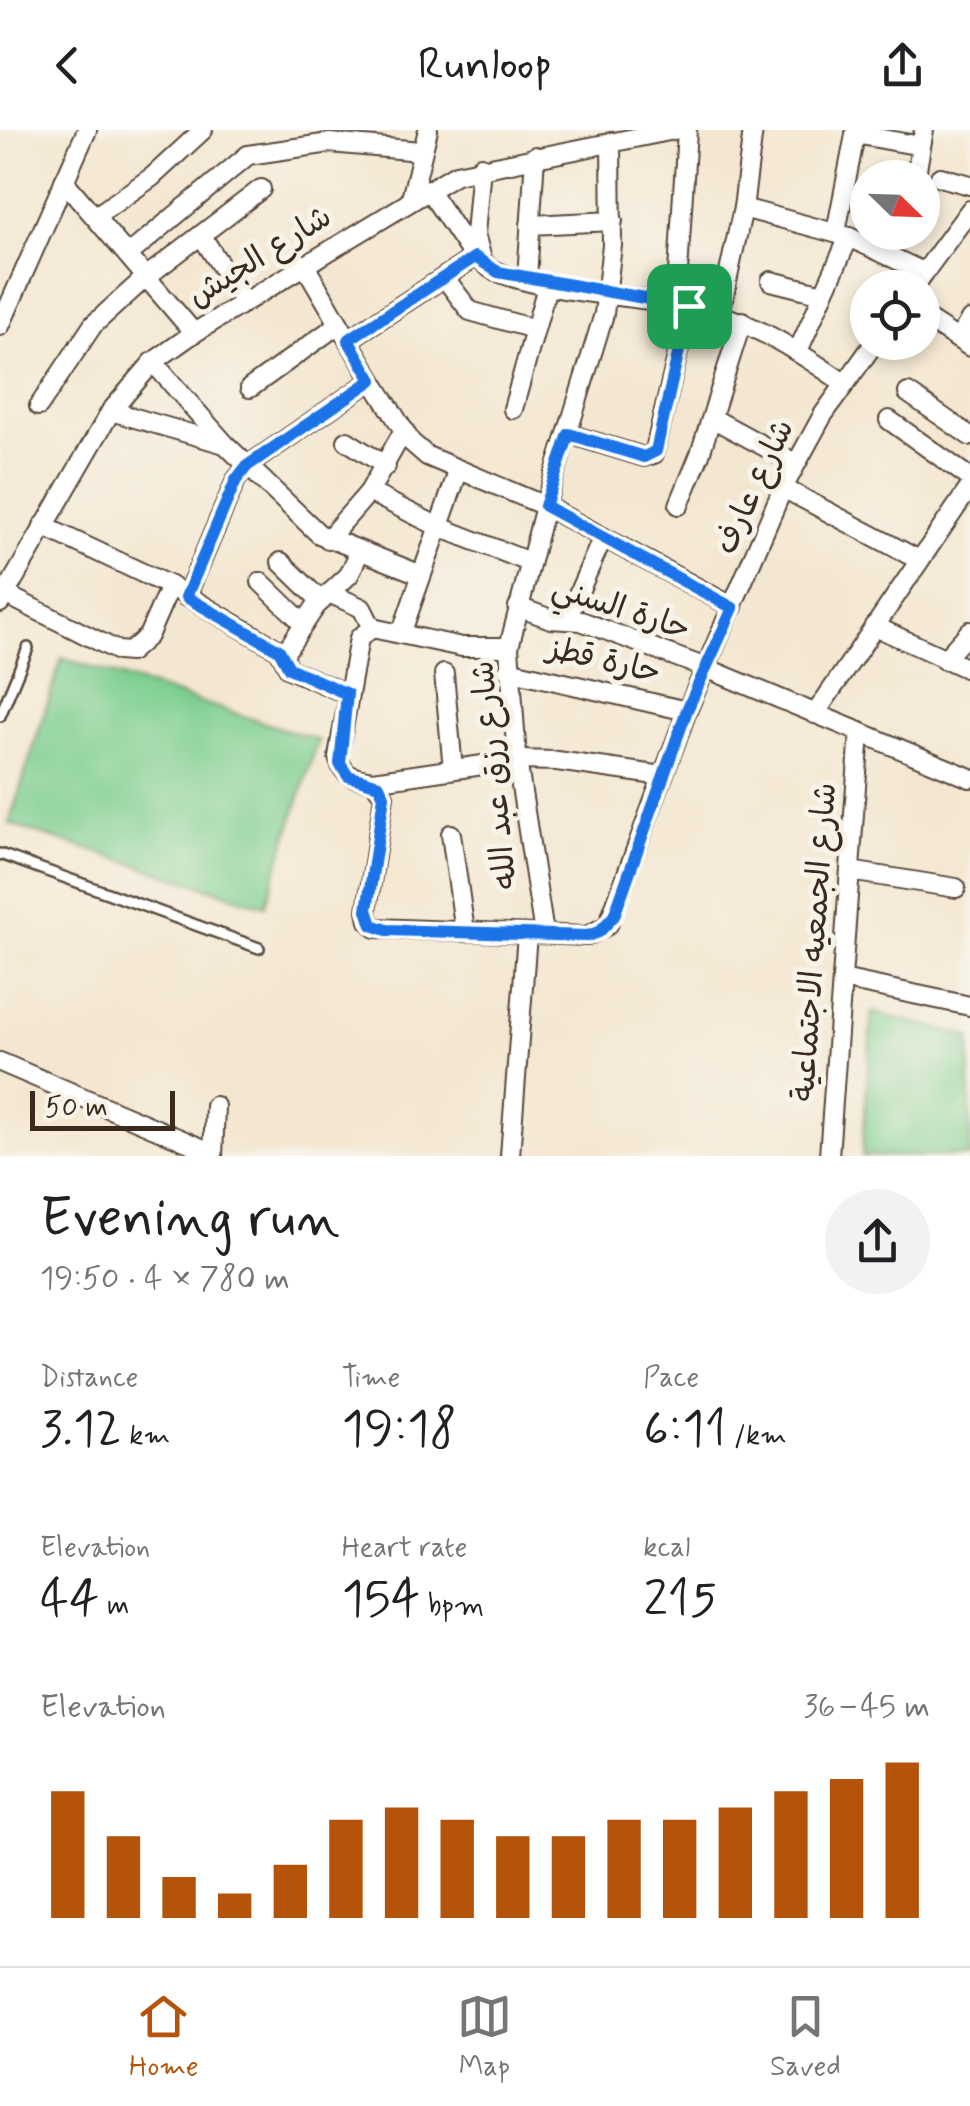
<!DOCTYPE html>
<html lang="en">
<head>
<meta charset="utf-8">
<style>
	body { margin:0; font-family:Mynerve,"Playpen Sans Arabic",sans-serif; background:#f2f2f2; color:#202124; height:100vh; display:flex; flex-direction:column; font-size:38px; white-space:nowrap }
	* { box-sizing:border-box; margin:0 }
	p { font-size:32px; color:#757577 }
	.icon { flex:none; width:55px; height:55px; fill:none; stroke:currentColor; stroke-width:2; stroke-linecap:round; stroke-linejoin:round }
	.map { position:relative; height:1026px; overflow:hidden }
	.details { display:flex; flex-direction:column; background:#fff; flex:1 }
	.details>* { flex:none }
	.needle { width:65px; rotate:113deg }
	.fabs { position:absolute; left:850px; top:30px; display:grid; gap:20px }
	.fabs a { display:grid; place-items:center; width:90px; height:90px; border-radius:50%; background:#fff; box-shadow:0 5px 15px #0003; font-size:50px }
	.scale { position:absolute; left:30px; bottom:25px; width:145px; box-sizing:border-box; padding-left:10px; border:5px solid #3b2a1e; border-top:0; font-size:28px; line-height:35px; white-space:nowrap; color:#3b2a1e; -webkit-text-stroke:8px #f7f3e8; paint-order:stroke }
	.pin { position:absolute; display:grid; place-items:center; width:85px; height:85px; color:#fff; margin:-42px; border-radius:20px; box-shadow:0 5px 15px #0006 }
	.round { display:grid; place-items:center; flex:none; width:105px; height:105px; border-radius:52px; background:#f2f2f2 }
	.overview { display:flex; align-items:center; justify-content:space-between; height:170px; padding:0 40px }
	h1 { font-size:55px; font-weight:600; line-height:75px }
	.figures { display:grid; grid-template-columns:repeat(3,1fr); gap:15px; height:170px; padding:10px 40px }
	.figures div { display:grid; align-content:center }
	.figures b { font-size:50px; font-weight:600 }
	.figures small { font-size:28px; font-weight:400 }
	.figures p { font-size:28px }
	.chart { height:280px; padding:20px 40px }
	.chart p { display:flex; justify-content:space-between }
	.chart svg { width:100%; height:180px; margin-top:10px; stroke:#b45309; stroke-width:6 }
	header { display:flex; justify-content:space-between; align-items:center; height:130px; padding:0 40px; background:#fff; font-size:45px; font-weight:600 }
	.tabs { display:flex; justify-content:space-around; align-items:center; height:140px; border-top:2px solid #e0e0e0; background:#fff; font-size:28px; color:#757577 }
	.tabs a { display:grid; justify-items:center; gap:5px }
	.tabs .on { color:#b45309 }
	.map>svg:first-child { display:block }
	.green { fill:#7dcf91; stroke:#5c7c58; stroke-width:2.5 }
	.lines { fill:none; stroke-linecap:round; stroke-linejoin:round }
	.service-casing { stroke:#574639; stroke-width:14 }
	.minor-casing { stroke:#574639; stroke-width:22 }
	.service { stroke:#fff; stroke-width:9 }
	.minor { stroke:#fff; stroke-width:18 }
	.route-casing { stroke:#fff; stroke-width:20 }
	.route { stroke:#1a73e8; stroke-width:12 }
	.labels { text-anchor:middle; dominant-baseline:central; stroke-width:10; stroke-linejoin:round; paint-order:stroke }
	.street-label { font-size:32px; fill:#3b2a1e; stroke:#f7f3e8 }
</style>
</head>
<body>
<header><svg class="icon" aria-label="back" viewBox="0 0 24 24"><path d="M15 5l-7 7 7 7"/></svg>Runloop<svg class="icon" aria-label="share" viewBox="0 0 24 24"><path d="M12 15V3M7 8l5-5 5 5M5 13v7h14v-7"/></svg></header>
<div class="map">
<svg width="970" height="1026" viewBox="0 0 970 1026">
	<rect width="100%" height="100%" fill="#f7f3e8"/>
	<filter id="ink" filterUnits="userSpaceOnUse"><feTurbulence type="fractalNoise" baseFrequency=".01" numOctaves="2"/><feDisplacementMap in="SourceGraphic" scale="20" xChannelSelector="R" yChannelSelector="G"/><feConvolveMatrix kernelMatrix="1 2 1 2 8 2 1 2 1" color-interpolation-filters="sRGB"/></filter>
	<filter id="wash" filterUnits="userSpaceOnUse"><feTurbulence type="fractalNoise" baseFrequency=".0048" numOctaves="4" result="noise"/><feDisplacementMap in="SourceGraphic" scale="40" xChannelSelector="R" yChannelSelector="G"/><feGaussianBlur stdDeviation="2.25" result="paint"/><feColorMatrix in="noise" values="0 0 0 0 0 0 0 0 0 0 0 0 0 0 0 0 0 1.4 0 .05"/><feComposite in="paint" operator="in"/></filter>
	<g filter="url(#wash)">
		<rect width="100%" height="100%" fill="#f4e7d1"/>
		<!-- green -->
		<g class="green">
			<path d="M 62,528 L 318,610 L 265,776 L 9,694 Z"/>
			<path d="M 872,882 L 970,907 L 970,1026 L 862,1026 Z"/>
		</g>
	</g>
	<g filter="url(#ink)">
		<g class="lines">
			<!-- service casing -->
			<g class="service-casing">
				<g id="service">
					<path d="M 0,586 L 28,518"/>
					<path d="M 0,724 L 259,818"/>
				</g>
			</g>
			<!-- minor casing -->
			<g class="minor-casing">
				<g id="minor">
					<path d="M 855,4 L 921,16"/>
					<path d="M 481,36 L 475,104 L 482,129"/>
					<path d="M 917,39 L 924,0"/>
					<path d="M 940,47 L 970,55"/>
					<path d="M 64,51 L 194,203"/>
					<path d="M 428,59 L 469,120 L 491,139 C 545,164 628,164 687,176 C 748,188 795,219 844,253"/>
					<path d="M 411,69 L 428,0"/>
					<path d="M 743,78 L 849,107 L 923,142"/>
					<path d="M 96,86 L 152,47 L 203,0"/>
					<path d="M 530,95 L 613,91"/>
					<path d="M 836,102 L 856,0"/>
					<path d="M 201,105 L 244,172"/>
					<path d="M 128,125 L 248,25 L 330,13 L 420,21"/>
					<path d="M 304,134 L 372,250 L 411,312 L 427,326 L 545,376 L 733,477"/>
					<path d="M 444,147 L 470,181 L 534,199"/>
					<path d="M 527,148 L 535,26"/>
					<path d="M 771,151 L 823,164"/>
					<path d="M 913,158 L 970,80"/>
					<path d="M 676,174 L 687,0"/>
					<path d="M 720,184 L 743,78 L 753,0"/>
					<path d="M 922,186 L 970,217"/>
					<path d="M 0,196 L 87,0"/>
					<path d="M 958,209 L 970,190"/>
					<path d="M 348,210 L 475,127"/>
					<path d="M 798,221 L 849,107"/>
					<path d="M 153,232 L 225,314 L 319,404 L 419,444"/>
					<path d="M 250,258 L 339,194"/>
					<path d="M 908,263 L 970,306"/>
					<path d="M 39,276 L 93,195 L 146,147 L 261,59"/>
					<path d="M 513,279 L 548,153"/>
					<path d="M 111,281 L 225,314"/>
					<path d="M 712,288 L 795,333"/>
					<path d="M 889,290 L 970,348"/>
					<path d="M 569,304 L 644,327 L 654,324 L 689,176"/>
					<path d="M 347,311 L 386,336"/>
					<path d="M 783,358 L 919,430"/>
					<path d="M 369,362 L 437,396 L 529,432"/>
					<path d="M 679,375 L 700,324 L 742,191"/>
					<path d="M 43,396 L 170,456 L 279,520 L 289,539 L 347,564"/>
					<path d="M 328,409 L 369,362 L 404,300"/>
					<path d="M 281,432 L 321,471"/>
					<path d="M 261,452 L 304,494"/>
					<path d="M 329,463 L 362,478 L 372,498"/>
					<path d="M 5,464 L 118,521 L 130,522 L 148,506 L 170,456"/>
					<path d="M 186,467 L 236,350 L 247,336 L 372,250"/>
					<path d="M 0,473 L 111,281 L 153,232 L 194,203 L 456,44 L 674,0"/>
					<path d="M 518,477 L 551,489 L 581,491 L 706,538 L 970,648"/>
					<path d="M 567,489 L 603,407"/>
					<path d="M 874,496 L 970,540"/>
					<path d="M 372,498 L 359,508 L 338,627 C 343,647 355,648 373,651 L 517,630 L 557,631 L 663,646"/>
					<path d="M 372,498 L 462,517 L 509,517"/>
					<path d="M 401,504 L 458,342"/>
					<path d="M 284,524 L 316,476 L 349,445 L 359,423"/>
					<path d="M 944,530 L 970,501"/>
					<path d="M 508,540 L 687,581"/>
					<path d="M 444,544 L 453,639"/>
					<path d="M 815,584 L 970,357"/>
					<path d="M 373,651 L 384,666 L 367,780 L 369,791 L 376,798 L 587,806 L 608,795 L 687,581 L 783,358 L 823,285 L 875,212"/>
					<path d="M 451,704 L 465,802"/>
					<path d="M 850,741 L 956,758"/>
					<path d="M 544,804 L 517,630 L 509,517 L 545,376 L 604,184 L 612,115 L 611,12"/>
					<path d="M 842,849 L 970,876"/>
					<path d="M 0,932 L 213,1023"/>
					<path d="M 213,1026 L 215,976"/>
					<path d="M 510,1026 L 527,804"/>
					<path d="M 829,1026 L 860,602"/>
				</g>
			</g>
			<!-- service -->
			<use href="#service" class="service"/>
			<!-- minor -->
			<use href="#minor" class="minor"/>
		</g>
	</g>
	<g class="lines" filter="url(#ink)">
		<!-- route casing -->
		<g class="route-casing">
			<path id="route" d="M 475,127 L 498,142 L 689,176 L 656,321 L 644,327 L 569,304 L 545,376 L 733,478 L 687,580 L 614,786 L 599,802 L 587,806 L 387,800 L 372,795 L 367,780 L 384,666 L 379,655 L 348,646 L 340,634 L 347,564 L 289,538 L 279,520 L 186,467 L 236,350 L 247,336 L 372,250 L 348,210 Z"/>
		</g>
		<!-- route -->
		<use href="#route" class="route"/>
	</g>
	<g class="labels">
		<!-- street labels -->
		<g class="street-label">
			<text transform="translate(260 127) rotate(-32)">شارع الجيش</text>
			<text transform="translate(755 357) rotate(-65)">شارع عارف</text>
			<text transform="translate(621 479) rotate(18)">حارة السني</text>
			<text transform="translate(604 531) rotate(13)">حارة قطز</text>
			<text transform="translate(495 645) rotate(-96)">شارع رزق عبد الله</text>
			<text transform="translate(815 812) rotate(-86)">شارع الجمعيه الاجتماعية</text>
		</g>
	</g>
</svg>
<div class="fabs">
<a><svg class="needle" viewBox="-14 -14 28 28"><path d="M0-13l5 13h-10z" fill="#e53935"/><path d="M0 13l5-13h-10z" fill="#757577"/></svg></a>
<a><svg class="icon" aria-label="locate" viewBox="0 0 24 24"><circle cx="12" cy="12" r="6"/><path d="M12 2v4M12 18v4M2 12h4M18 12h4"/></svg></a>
</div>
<div class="scale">50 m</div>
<div class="pin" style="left:689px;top:176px;background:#1e9e55"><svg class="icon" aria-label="arrive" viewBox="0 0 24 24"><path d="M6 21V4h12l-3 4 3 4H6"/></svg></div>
</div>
<section class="details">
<div class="overview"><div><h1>Evening run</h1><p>19:50 · 4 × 780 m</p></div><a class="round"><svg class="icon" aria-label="share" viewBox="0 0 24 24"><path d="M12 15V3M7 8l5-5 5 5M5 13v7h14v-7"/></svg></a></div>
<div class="figures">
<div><p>Distance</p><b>3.12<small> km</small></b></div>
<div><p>Time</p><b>19:18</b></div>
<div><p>Pace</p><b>6:11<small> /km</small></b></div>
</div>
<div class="figures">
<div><p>Elevation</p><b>44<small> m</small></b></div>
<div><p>Heart rate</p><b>154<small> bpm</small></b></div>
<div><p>kcal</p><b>215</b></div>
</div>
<div class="chart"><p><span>Elevation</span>36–45 m</p>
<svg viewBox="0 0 160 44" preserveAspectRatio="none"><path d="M5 44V13M15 44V24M25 44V34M35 44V38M45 44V31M55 44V20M65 44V17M75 44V20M85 44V24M95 44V24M105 44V20M115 44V20M125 44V17M135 44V13M145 44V10M155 44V6"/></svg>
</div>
</section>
<nav class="tabs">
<a class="on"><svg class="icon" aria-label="home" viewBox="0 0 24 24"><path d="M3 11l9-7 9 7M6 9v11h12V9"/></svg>Home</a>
<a><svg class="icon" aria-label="map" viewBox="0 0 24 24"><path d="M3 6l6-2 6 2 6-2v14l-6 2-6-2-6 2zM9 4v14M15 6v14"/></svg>Map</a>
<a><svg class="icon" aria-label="saved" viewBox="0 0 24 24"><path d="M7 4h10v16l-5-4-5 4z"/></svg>Saved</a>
</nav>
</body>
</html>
